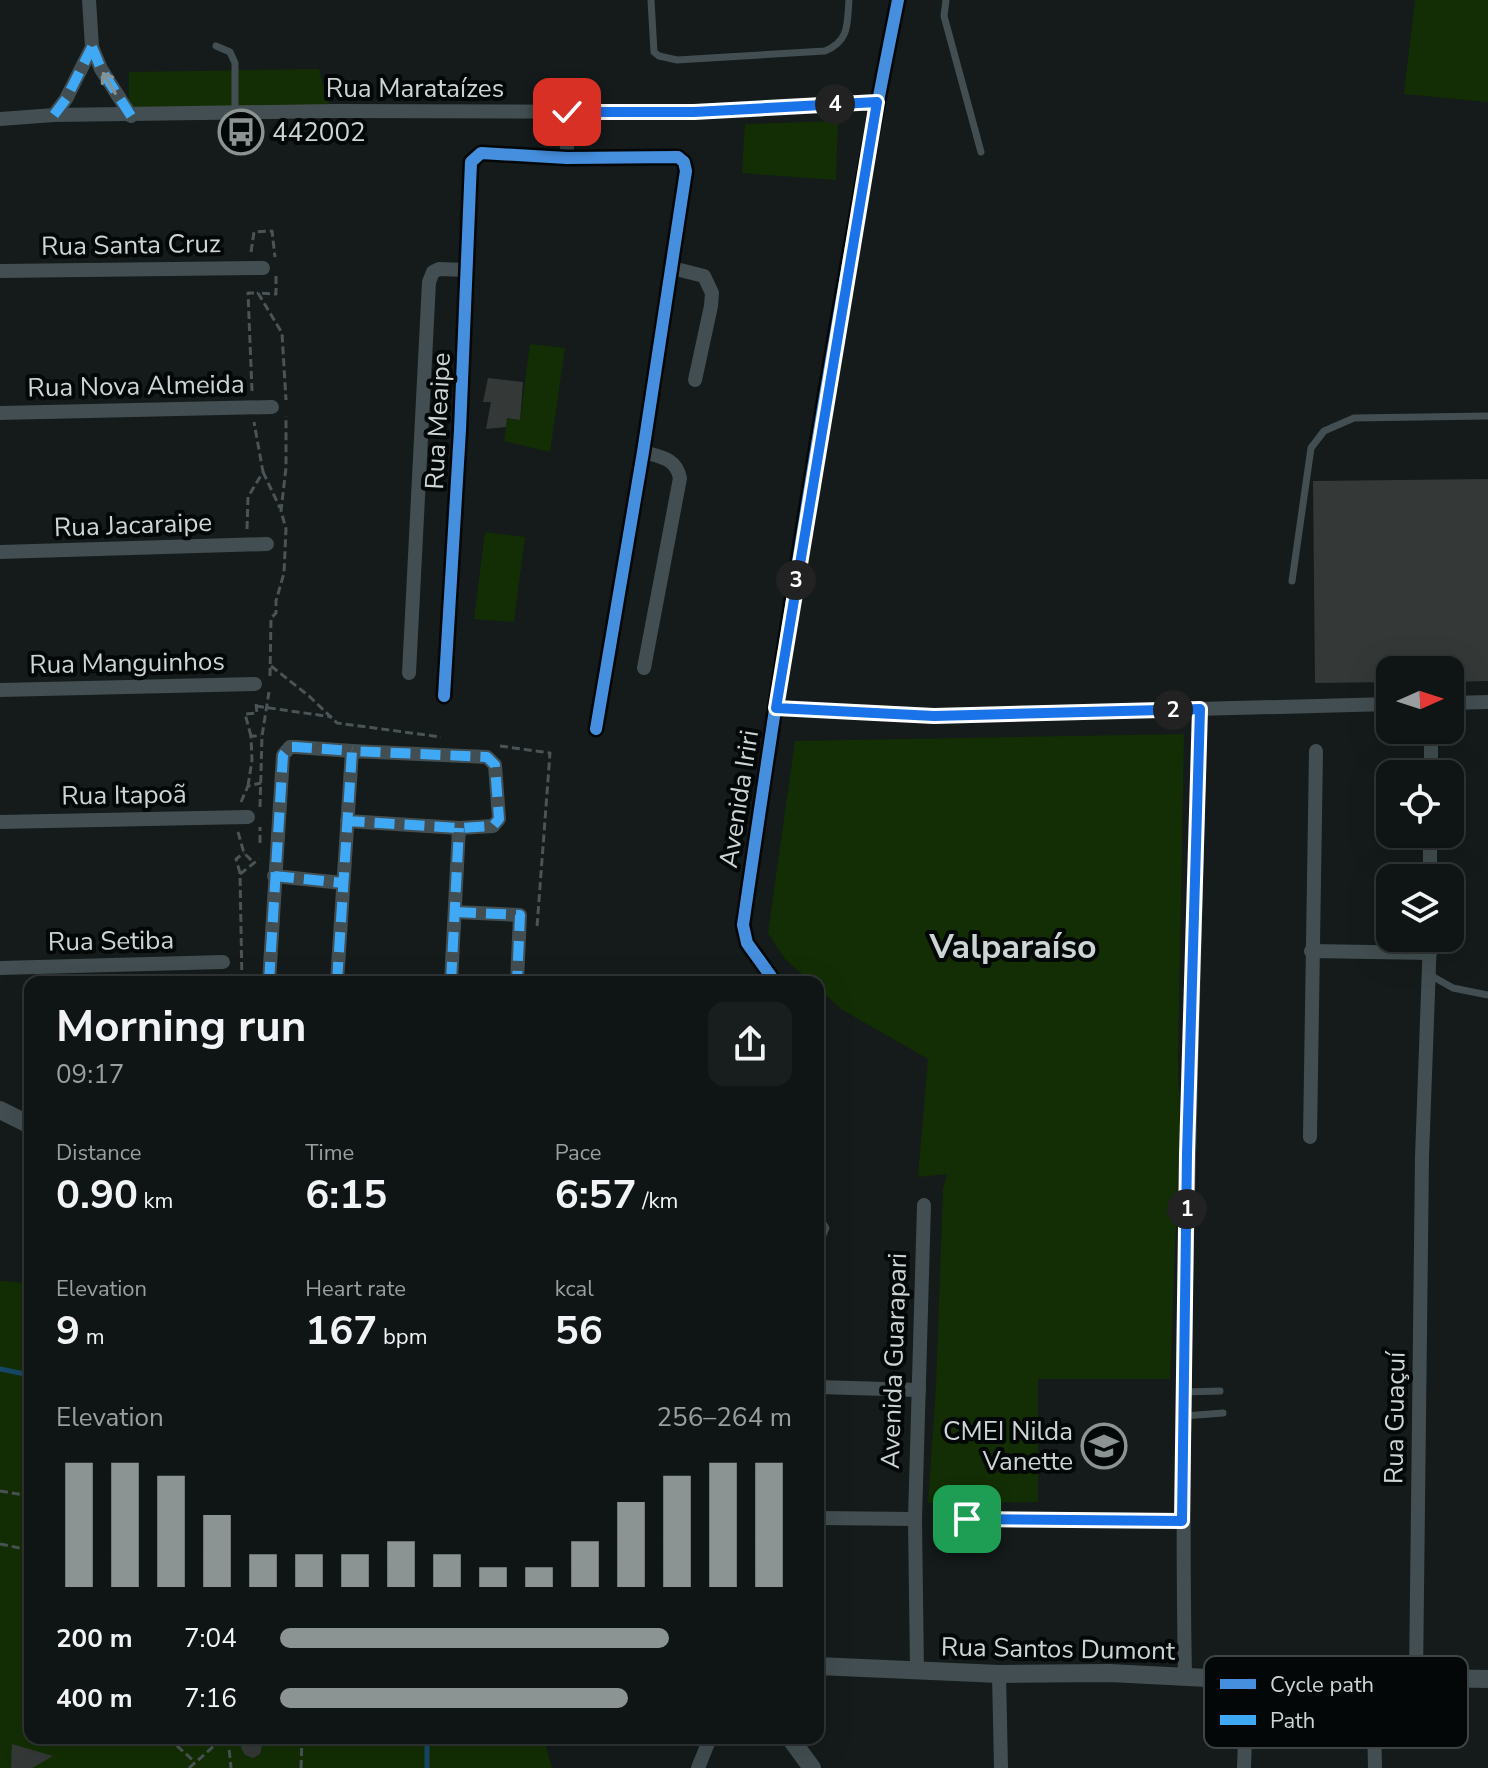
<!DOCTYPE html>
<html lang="en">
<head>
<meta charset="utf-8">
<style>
	body { margin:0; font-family:"Nunito Sans",sans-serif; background:#181d1d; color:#f1f3f6; height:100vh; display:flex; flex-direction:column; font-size:30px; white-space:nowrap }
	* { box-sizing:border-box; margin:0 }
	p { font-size:26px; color:#9b9ea0 }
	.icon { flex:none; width:44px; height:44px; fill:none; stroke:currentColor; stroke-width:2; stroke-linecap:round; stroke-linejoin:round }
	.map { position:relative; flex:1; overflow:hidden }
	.details { position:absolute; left:24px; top:976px; width:800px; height:768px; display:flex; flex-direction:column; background:#0f1414; border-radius:16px; box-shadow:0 8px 32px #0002,0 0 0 2px #2f3334 }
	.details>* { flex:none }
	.needle { width:52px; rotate:87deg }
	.fabs { position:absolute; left:1376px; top:656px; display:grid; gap:16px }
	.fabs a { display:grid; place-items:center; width:88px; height:88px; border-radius:16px; background:#0f1414; box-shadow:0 8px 32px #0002,0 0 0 2px #2f3334; font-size:40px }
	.pin { position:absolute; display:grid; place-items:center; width:68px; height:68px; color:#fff; margin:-34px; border-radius:16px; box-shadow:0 4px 12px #0006 }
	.km { position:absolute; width:40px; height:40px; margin:-20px; border-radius:50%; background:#222; color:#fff; font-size:22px; line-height:40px; text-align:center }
	.round { display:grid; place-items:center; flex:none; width:84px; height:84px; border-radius:16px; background:#181d1d }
	.summary { display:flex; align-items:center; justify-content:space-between; height:136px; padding:0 32px }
	h1 { font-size:44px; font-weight:700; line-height:60px }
	.figures { display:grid; grid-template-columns:repeat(3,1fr); gap:12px; height:136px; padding:8px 32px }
	.figures div { display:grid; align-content:center }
	.figures b { font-size:40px; font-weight:700 }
	.figures small { font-size:22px; font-weight:400 }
	.figures p { font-size:22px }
	.chart { height:224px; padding:16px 32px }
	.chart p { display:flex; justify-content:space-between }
	.chart svg { width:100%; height:144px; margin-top:8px; stroke:#8c9493; stroke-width:6 }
	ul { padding:0 32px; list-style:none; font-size:26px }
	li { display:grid; grid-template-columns:128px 96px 1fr; align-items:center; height:60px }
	li i { height:20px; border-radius:10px; background:#8c9493 }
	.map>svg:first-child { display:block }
	.green { fill:#132e04 }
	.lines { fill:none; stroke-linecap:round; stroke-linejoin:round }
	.stream { stroke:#174867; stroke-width:5 }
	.building { fill:#343938 }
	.path { stroke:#4a5355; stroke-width:3; stroke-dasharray:8 4; stroke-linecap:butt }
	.service { stroke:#424e51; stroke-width:7 }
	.minor { stroke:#424e51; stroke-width:14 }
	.tertiary { stroke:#424e51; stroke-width:18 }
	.quiet { stroke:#3fa9f5; stroke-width:10; stroke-dasharray:20 10; stroke-linecap:butt }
	.cycleway-casing { stroke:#030707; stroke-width:17 }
	.cycleway { stroke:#468fdf; stroke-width:12 }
	.oneway { stroke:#879292 }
	.route-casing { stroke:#fff; stroke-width:16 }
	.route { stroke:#1a73e8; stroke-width:10 }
	.labels { text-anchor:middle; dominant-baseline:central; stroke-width:8; stroke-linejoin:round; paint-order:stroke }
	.street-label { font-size:26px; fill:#ccd5d4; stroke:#030707 }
	.poi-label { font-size:26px; fill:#ccd5d4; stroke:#030707; text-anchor:start }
	.district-label { font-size:34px; font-weight:bold; fill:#ccd5d4; stroke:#030707 }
	.key { fill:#030707; stroke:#3f4544; stroke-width:2 }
	.key-label { font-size:22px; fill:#ccd5d4 }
</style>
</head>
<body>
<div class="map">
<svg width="1488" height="1768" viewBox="0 0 1488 1768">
	<rect width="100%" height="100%" fill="#141b1a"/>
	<!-- green -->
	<g class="green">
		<path d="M 1415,0 L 1488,0 L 1488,102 L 1404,94 Z"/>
		<path d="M 319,69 L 329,105 L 129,108 L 129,72 Z"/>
		<path d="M 838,121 L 836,180 L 742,173 L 745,124 Z"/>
		<path d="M 530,344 L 565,348 L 550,452 L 504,441 L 507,418 L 520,420 Z"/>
		<path d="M 485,532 L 525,537 L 514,622 L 474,619 Z"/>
		<path d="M 1184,734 L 1178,1060 L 1180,1125 L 1170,1379 L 1038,1379 L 1038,1502 L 928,1503 L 936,1388 L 943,1189 L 947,1174 L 918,1177 L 928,1059 L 841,1009 L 818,988 L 818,982 L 811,982 L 785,959 L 768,933 L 795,741 Z"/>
		<path d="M 0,1281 L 30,1283 L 30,1738 L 544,1738 L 552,1768 L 0,1768 Z"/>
	</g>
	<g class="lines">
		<!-- stream -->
		<g class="stream">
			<path d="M 0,1369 L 30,1375"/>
			<path d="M 427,1768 L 427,1738"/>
		</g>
	</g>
	<!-- building -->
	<g class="building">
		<path d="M 488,378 L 523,382 L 520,420 L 507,418 L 506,427 L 486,429 L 491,402 L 483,402 Z"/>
		<path d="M 1488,479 L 1488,681 L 1450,682 L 1450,670 L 1390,670 L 1390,682 L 1315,683 L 1313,481 Z"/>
		<path d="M 244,1738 L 258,1738 L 262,1746 L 260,1754 L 253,1758 L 245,1755 L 241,1748 Z"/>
		<path d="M 12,1744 L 53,1756 L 32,1768 L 11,1768 Z"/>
	</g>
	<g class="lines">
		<!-- path -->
		<g class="path">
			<path d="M 251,252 L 254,232 L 272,231 L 275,257"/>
			<path d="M 276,276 L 276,294 L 258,293 L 282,333 L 286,400"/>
			<path d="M 252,391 L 248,293 L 258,293"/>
			<path d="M 263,472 L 280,508"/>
			<path d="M 247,529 L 248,497 L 263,472 L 254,422"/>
			<path d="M 271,666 L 309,696 L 337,723 L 441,737"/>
			<path d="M 270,676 L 271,618 L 276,613 L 276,601 L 284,573 L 286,529 L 281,511 L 286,468 L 286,416"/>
			<path d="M 256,706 L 332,717"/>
			<path d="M 251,736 L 245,714 L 257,713 L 256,704"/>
			<path d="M 500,746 L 550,753 L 537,927"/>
			<path d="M 248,786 L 252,760 L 251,736 L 261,736"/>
			<path d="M 241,802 L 248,786 L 261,783"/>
			<path d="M 260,807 L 262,736 L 269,692"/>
			<path d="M 238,832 L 244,853 L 254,863"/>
			<path d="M 260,843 L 260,827"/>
			<path d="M 240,873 L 236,859 L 244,853"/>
			<path d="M 242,982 L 240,874 L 259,859"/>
			<path d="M 0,1491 L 30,1496"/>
			<path d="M 0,1544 L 30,1550"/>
			<path d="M 168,1738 L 195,1762"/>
			<path d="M 228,1738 L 231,1768"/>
			<path d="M 189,1768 L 223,1738"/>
			<path d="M 301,1768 L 302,1738"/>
		</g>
		<!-- service -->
		<g class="service">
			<path d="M 651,0 L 654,52 L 659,56 L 677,60 L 825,51 C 850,41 847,23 849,0"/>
			<path d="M 946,0 L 944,16 L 981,152"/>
			<path d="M 216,46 L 230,52 L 235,63 L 235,111"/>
			<path d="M 1292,581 L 1311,448 L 1324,431 L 1354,418 L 1488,416"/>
			<path d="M 1430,975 L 1453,988 L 1488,995"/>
			<path d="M 818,1216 L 826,1228 L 818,1247"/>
			<path d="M 1184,1392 L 1220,1391"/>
			<path d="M 1184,1416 L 1223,1413"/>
		</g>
		<!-- minor -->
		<g class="minor">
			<path d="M 89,0 L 92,47 L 101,69 L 131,116"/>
			<path d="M 567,112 L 567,158"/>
			<path d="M 54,115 L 66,99 L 92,47"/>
			<path d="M 0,119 L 54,115 L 335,111 L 694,112 L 877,102"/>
			<path d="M 672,268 L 704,276 L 712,293 L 711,306 L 695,380"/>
			<path d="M 0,271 L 263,268"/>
			<path d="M 0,413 L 272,407"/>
			<path d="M 643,452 C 661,457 676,458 680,478 L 644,668"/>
			<path d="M 0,552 L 267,544"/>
			<path d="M 409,673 L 429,282 L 433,272 L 439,269 L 466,270"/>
			<path d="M 0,690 L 255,684"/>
			<path d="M 444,696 L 460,430 L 471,162 L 481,153 L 567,158 L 678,157 L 684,162 L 686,171 L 643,452 L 596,729"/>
			<path d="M 1450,703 L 1488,702"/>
			<path d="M 776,708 L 934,716 L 1390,704"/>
			<path d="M 1431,774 L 1431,730"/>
			<path d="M 0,822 L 248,817"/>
			<path d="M 274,876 L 343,883"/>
			<path d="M 1430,878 L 1430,834"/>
			<path d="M 456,912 L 520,915 L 517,982"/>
			<path d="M 1311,951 L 1430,953"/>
			<path d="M 0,968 L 223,962"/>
			<path d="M 269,982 L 283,755 L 290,747 L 296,747 L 352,751"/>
			<path d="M 337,982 L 352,751 L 487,757 L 495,765 L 499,819 L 493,826 L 459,828 L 347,821"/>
			<path d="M 451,982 L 459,828"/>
			<path d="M 775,982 L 747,943 L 743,925 C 788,616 836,306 898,0"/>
			<path d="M 1310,1137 L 1316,751"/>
			<path d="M 818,1387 L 919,1390"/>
			<path d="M 818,1518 L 915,1519"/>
			<path d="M 967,1519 L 1182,1521"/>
			<path d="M 917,1671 L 915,1519 L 924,1205"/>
			<path d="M 999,1674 L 1001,1768"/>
			<path d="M 1185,1677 C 1179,1354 1194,1032 1200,709"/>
			<path d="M 1373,1677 L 1375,1768"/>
			<path d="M 1416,1679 L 1422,1157 L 1430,938"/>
			<path d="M 698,1768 L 710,1738"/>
			<path d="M 1244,1768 L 1247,1680"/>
		</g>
		<!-- tertiary -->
		<g class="tertiary">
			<path d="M 0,1110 L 30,1125"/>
			<path d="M 818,1666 L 999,1674 L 1109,1673 L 1247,1680 L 1373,1677 L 1488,1679"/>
			<path d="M 790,1738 L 812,1768"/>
		</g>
		<!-- quiet -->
		<g class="quiet">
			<path d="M 92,47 L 101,69 L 131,116"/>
			<path d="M 54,115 L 66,99 L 92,47"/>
			<path d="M 274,876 L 343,883"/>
			<path d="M 456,912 L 520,915 L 517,982"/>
			<path d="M 269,982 L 283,755 L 290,747 L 296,747 L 352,751"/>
			<path d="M 337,982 L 352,751 L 487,757 L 495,765 L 499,819 L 493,826 L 459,828 L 347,821"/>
			<path d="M 451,982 L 459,828"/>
		</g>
		<!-- cycleway casing -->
		<g class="cycleway-casing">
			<g id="cycleway">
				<path d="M 444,696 L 460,430 L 471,162 L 481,153 L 567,158 L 678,157 L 684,162 L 686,171 L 643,452 L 596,729"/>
				<path d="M 775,982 L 747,943 L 743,925 C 788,616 836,306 898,0"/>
			</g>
		</g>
		<!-- cycleway -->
		<use href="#cycleway" class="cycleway"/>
	</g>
	<!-- one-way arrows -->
	<defs><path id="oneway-shaft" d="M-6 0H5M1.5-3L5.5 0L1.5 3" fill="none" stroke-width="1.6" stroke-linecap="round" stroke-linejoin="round" transform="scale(2)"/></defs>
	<use class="oneway" href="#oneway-shaft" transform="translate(109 83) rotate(-121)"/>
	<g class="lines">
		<!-- route casing -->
		<g class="route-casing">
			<path id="route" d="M 567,112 L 694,112 L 877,102 L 776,708 L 934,716 L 1200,709 L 1187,1154 L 1182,1521 L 967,1519"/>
		</g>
		<!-- route -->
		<use href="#route" class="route"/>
	</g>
	<!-- icons -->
	<defs>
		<g id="bus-ring" transform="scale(2.3)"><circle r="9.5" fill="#030707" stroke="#8c9493" stroke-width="1.5"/><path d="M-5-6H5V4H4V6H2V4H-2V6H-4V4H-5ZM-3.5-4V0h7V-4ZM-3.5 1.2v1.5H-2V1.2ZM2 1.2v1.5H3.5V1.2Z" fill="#8c9493"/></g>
		<g id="school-ring" transform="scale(2.3)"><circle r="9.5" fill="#030707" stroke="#8c9493" stroke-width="1.5"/><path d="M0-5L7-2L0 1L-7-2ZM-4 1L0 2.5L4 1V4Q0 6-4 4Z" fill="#8c9493"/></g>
	</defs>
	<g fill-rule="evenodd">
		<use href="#bus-ring" x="241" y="132"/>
		<use href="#school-ring" x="1104" y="1446"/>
	</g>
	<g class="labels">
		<!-- street labels -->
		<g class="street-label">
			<text x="415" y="88">Rua Marataízes</text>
			<text transform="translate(131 245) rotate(-1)">Rua Santa Cruz</text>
			<text transform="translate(136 386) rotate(-1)">Rua Nova Almeida</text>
			<text transform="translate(438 421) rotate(-87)">Rua Meaipe</text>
			<text transform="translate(133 525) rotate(-2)">Rua Jacaraipe</text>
			<text transform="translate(127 663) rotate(-1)">Rua Manguinhos</text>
			<text transform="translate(124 795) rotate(-1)">Rua Itapoã</text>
			<text transform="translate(739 799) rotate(-81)">Avenida Iriri</text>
			<text transform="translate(111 941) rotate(-1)">Rua Setiba</text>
			<text transform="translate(894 1361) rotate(-88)">Avenida Guarapari</text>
			<text transform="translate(1395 1418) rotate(-89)">Rua Guaçuí</text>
			<text transform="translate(1058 1649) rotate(1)">Rua Santos Dumont</text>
		</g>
		<!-- poi labels -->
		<g class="poi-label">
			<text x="272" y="132">442002</text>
			<text x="1073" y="1431" text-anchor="end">CMEI Nilda<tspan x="1073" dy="30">Vanette</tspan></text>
		</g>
		<!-- district labels -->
		<g class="district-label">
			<text x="1013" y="947">Valparaíso</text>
		</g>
	</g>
	<!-- legend -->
	<rect x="1204" y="1656" width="264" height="92" rx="12" class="key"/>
	<rect x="1220" y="1679" width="36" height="10" fill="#468fdf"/>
	<rect x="1220" y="1715" width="36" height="10" fill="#3fa9f5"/>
	<g class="key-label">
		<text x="1270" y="1692">Cycle path</text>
		<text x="1270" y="1728">Path</text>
	</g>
</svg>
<div class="fabs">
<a><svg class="needle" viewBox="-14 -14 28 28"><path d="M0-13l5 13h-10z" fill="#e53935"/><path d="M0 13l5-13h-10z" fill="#9b9ea0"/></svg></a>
<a><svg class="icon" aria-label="locate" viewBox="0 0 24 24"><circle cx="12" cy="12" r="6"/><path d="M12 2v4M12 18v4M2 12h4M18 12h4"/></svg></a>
<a><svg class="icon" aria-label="layers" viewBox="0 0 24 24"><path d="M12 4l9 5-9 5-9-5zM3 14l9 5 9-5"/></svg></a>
</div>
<div class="pin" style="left:967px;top:1519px;background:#1e9e55"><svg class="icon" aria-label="arrive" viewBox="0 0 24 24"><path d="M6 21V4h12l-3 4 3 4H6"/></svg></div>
<div class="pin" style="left:567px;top:112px;background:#d93025"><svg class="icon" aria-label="check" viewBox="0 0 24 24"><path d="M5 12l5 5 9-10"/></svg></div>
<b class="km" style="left:1187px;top:1209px">1</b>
<b class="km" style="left:1173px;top:710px">2</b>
<b class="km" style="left:796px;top:580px">3</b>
<b class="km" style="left:835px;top:104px">4</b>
<section class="details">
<div class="summary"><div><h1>Morning run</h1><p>09:17</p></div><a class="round"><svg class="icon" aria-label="share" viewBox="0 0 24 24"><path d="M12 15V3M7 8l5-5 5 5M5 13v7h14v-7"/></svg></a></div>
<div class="figures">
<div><p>Distance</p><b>0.90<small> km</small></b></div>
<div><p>Time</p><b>6:15</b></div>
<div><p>Pace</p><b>6:57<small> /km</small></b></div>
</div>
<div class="figures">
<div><p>Elevation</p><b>9<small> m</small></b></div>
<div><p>Heart rate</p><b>167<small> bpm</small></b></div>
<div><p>kcal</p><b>56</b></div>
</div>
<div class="chart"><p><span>Elevation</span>256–264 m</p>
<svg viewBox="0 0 160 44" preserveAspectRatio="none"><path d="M5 44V6M15 44V6M25 44V10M35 44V22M45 44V34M55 44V34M65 44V34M75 44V30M85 44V34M95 44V38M105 44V38M115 44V30M125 44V18M135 44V10M145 44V6M155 44V6"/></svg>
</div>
<ul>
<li><b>200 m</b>7:04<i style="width:76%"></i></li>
<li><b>400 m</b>7:16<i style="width:68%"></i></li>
</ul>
</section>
</div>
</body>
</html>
